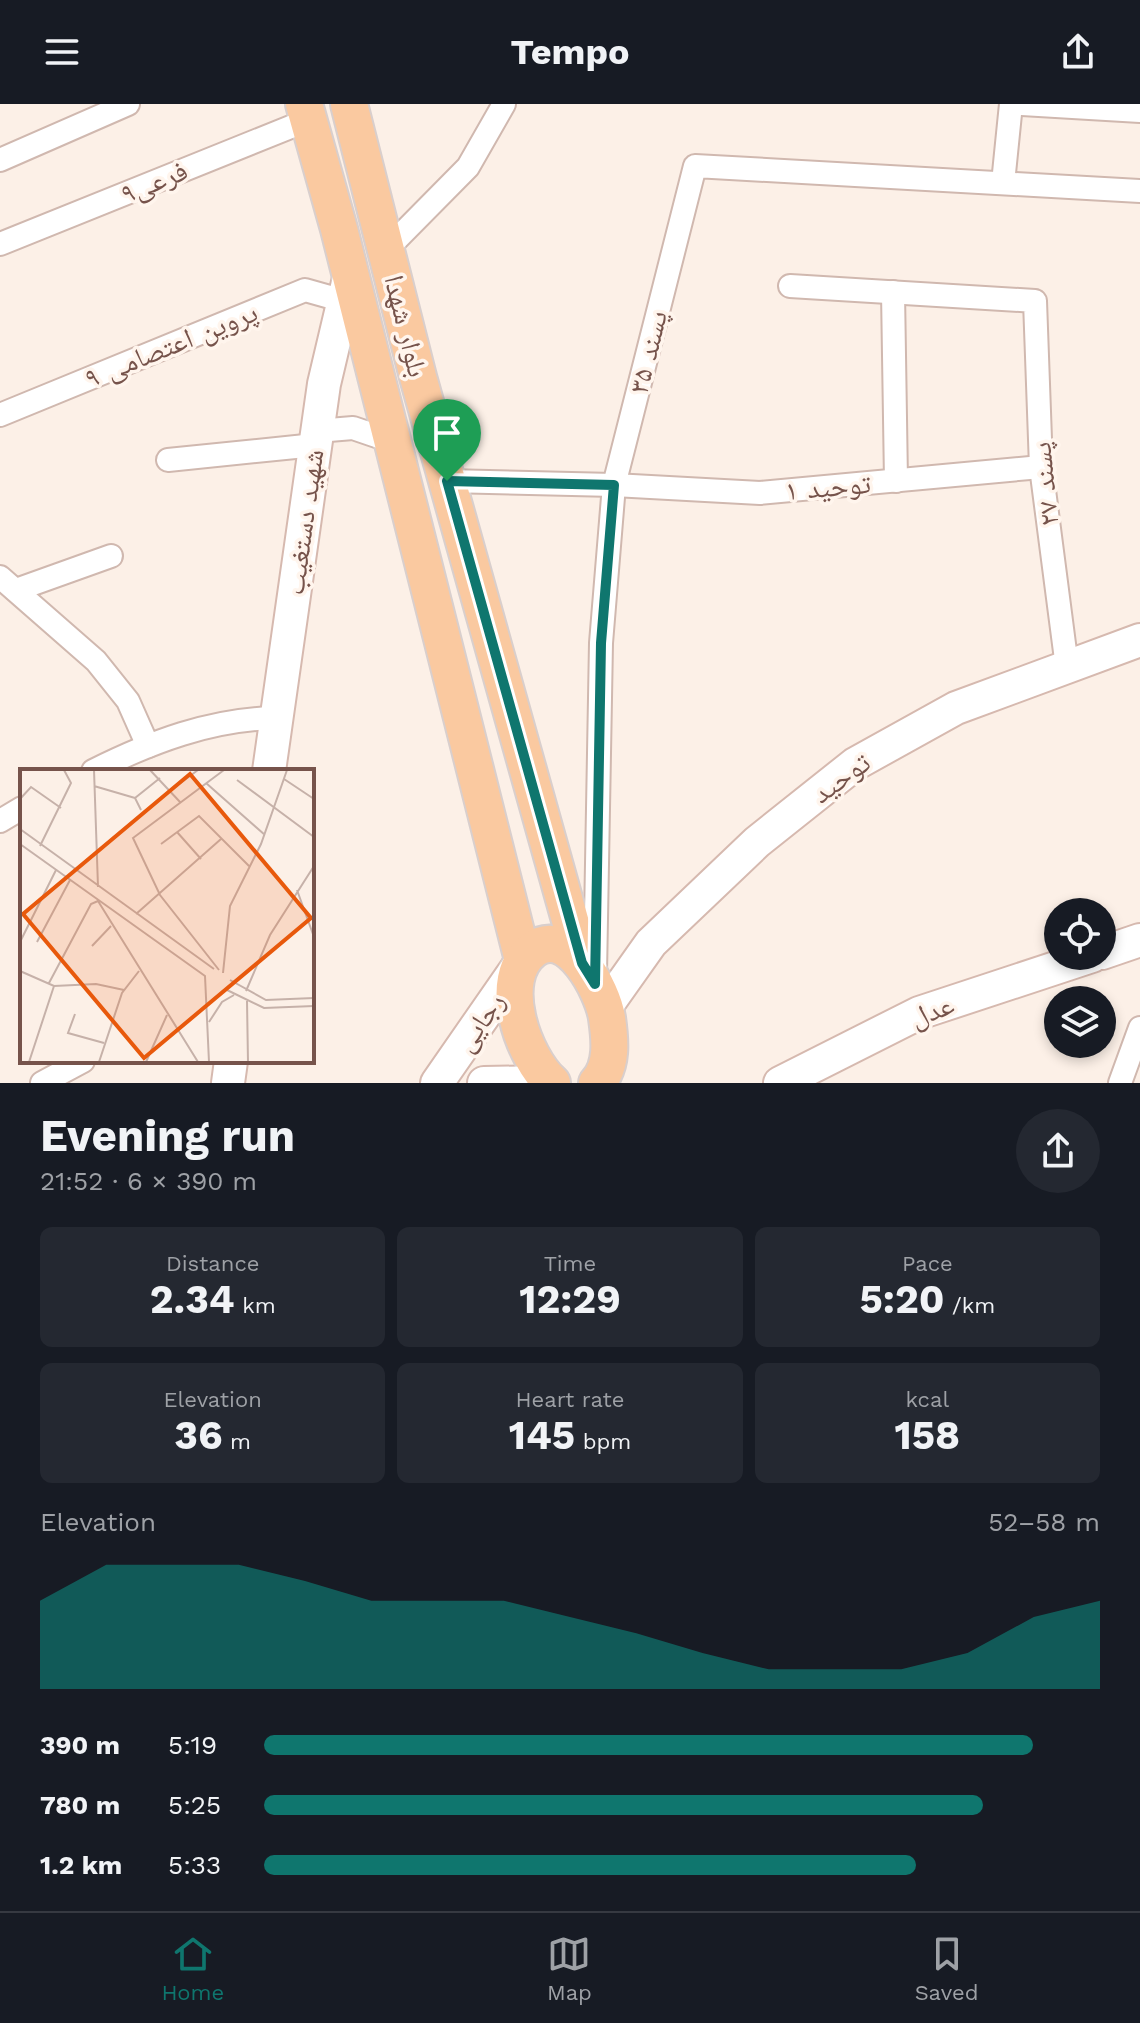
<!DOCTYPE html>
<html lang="en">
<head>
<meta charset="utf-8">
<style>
	body { margin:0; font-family:"Work Sans","Noto Naskh Arabic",sans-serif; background:#242831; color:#f1f3f6; height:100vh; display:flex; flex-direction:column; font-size:30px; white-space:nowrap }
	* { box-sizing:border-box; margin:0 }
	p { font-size:26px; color:#9ea1a6 }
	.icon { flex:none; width:44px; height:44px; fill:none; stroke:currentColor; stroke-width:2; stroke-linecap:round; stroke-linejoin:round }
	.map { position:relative; height:979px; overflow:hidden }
	.side { display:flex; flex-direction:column; background:#171b24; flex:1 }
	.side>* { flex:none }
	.controls { position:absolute; left:1044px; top:794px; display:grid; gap:16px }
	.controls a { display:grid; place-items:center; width:72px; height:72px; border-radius:50%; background:#171b24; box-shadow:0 4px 12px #0003; font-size:40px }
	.pin { position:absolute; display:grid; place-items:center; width:68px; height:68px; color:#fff; margin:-82px -34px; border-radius:50% 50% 50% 0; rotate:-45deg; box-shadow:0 0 8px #0007 }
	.pin .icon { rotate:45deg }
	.round { display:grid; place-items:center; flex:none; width:84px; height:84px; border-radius:42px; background:#242831 }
	.overview { display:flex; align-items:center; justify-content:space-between; height:136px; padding:0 40px }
	h1 { font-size:44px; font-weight:700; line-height:60px }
	.figures { display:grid; grid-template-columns:repeat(3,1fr); gap:12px; height:136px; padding:8px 40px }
	.figures div { display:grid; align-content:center; border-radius:12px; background:#242831; text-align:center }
	.figures b { font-size:40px; font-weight:700 }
	.figures small { font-size:22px; font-weight:400 }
	.figures p { font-size:22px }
	.chart { height:224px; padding:16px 40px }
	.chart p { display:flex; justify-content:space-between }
	.chart svg { width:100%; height:144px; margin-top:8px; fill:#0f766e; opacity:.7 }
	ul { padding:0 40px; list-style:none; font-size:26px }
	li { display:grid; grid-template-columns:128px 96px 1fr; align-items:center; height:60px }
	li i { height:20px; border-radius:10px; background:#0f766e }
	header { display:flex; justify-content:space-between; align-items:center; height:104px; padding:0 40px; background:#171b24; font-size:36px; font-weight:700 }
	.dock { display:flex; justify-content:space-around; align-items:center; height:112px; border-top:2px solid #363941; background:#171b24; font-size:22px; color:#9ea1a6 }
	.dock a { display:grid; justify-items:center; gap:4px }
	.dock .on { color:#0f766e }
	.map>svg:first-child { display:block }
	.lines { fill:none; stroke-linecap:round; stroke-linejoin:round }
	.street-casing { stroke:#d0b8af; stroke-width:26 }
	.secondary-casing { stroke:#d6b9af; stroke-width:36 }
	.primary-casing { stroke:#d9cfcd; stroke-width:40 }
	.street { stroke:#fff; stroke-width:22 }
	.secondary { stroke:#fff; stroke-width:32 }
	.primary { stroke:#fac9a0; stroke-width:36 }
	.route-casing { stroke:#fff; stroke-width:16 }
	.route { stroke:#0f766e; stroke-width:10 }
	.labels { text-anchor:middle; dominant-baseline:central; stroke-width:7; stroke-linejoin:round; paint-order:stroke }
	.street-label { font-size:28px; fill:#76534b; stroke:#fff5ed }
	.inset-road { fill:none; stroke:#c6b1a9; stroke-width:2 }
	.view { fill:#e8590c; fill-opacity:0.15; stroke:#e8590c; stroke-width:4 }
	.inset-edge { fill:none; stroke:#76534b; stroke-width:4 }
</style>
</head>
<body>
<header><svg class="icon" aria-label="menu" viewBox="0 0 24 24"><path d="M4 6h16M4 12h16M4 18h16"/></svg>Tempo<svg class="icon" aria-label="share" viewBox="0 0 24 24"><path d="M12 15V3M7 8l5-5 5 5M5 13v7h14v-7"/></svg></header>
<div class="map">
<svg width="1140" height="979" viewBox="0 0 1140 979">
	<rect width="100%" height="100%" fill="#fcf0e7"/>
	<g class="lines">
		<!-- street casing -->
		<g class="street-casing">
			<g id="street">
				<path d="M 1022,0 L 1140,7"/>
				<path d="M 0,56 L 128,0"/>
				<path d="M 1003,79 L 1011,0"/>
				<path d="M 0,140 L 308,16"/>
				<path d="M 387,145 L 468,63 L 504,0"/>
				<path d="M 790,182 L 1035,197 L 1041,363 L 1067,563"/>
				<path d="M 893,188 L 896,377"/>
				<path d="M 0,311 L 305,186 L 344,197"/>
				<path d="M 317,327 L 353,324 L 391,337"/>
				<path d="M 168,356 L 315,341"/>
				<path d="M 447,377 L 614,381 L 760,389 L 1041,363"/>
				<path d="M 0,473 L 96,557 L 128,597 L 148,642"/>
				<path d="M 16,486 L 111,452"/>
				<path d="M 93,667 C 151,638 211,615 276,614"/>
				<path d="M 0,717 L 22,704"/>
				<path d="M 595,870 L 601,539 L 614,381 L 695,62 L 1140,87"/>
				<path d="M 42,979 L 83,957"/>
				<path d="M 1120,979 L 1140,924"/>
			</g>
		</g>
		<!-- secondary casing -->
		<g class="secondary-casing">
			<g id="secondary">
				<path d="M 269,667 L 324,280 L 350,170"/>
				<path d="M 1102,849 L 1140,836"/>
				<path d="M 605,904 L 651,839 L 757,738 L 855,660 L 956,604 L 1140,536"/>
				<path d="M 228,979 L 231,957"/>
				<path d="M 437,979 L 521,858"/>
				<path d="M 484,979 L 550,978"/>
				<path d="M 780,979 L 919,909 L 1092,852"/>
			</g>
		</g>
		<!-- primary casing -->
		<g class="primary-casing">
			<g id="primary">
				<path d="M 304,0 L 339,125 L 523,856"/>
				<path d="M 349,0 L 418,273 L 582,859"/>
				<path d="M 552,979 C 523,953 495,875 533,846 C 568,819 603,887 607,914 C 610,935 613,962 597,979"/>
			</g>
		</g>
		<!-- street -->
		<use href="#street" class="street"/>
		<!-- secondary -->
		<use href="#secondary" class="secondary"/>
		<!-- primary -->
		<use href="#primary" class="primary"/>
	</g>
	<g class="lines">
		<!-- route casing -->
		<g class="route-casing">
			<path id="route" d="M 447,377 L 614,381 L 601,539 L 595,880 L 582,859 Z"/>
		</g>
		<!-- route -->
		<use href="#route" class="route"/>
	</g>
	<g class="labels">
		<!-- street labels -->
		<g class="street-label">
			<text transform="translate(154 78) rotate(-22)">فرعی۹</text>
			<text transform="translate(406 222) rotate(76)">بلوار شهدا</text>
			<text transform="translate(171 241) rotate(-22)">پروین اعتصامی ۹</text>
			<text transform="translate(648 248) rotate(-76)">پسند ۳۵</text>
			<text transform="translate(1045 380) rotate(-96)">پسند ۲۷</text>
			<text transform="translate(828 383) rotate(-5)">توحید ۱</text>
			<text transform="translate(304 418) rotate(-82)">شهید دستغیب</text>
			<text transform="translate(841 674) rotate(-36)">توحید</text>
			<text transform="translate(932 907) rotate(-21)">عدل</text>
			<text transform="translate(480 918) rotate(-55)">رجایی</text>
		</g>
	</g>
	<!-- overview -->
	<g transform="translate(20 665)">
		<rect width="294" height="294" fill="#fcf0e7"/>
		<path class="inset-road" d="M 74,1 L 78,118M 130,1 L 160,33M 264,10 L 294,30M 217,11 L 294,68M 186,14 L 245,66M 74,17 L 115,29M 151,21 L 178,1M 0,30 L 11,18 L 41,39M 121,41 L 115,29 L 140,9M 0,60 L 194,200M 157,63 L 181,90M 0,75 L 185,207 L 189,293M 141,75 L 179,47 L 229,97M 20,77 L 51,14 L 44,1M 277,121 L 294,168M 78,132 L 178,293M 116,145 L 201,70M 0,173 L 36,101M 17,173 L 50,111M 72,177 L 91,157M 199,201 L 140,126 L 113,69 L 204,1M 0,202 L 34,217 L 76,215 L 104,221M 203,204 L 210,137 L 241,75 L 267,1M 210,211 L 246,231 L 294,229M 29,214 L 71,135 L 78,132M 207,221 L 244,239 L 294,237M 226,222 L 250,166 L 294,97M 227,232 L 228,293M 55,245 L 48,264 L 84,274M 189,253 L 202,233 L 214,226M 9,293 L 34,217M 79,293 L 102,224 L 119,202M 126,293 L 147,246"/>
		<path class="view" d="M 170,5 L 291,149 L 124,289 L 3,145 Z"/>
		<rect width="294" height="294" class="inset-edge"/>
	</g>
</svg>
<div class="controls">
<a><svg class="icon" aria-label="locate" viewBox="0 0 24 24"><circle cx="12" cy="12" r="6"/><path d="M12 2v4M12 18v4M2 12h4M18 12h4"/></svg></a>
<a><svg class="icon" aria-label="layers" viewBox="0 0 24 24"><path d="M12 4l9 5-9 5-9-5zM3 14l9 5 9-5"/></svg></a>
</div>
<div class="pin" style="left:447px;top:377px;background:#1e9e55"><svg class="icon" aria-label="arrive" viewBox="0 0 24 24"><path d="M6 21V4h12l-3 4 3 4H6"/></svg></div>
</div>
<section class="side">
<div class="overview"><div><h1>Evening run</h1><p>21:52 · 6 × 390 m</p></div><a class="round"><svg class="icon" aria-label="share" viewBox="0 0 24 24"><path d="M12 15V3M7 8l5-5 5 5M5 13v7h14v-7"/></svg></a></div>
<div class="figures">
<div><p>Distance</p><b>2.34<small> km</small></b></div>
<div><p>Time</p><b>12:29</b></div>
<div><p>Pace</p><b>5:20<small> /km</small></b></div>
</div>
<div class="figures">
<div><p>Elevation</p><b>36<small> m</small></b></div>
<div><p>Heart rate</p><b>145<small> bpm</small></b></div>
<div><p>kcal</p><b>158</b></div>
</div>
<div class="chart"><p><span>Elevation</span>52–58 m</p>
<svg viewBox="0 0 160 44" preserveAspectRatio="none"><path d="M0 44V17L10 6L20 6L30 6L40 11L50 17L60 17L70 17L80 22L90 27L100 33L110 38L120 38L130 38L140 33L150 22L160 17V44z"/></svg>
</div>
<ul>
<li><b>390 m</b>5:19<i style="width:92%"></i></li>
<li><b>780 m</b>5:25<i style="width:86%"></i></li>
<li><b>1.2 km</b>5:33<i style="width:78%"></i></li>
</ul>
</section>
<nav class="dock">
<a class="on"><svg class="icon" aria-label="home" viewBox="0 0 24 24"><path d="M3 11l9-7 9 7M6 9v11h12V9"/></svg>Home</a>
<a><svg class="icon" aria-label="map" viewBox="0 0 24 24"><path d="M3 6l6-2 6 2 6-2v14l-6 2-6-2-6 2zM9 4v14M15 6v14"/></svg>Map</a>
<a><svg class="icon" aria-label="saved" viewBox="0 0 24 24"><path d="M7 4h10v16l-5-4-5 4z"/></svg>Saved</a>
</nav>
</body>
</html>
